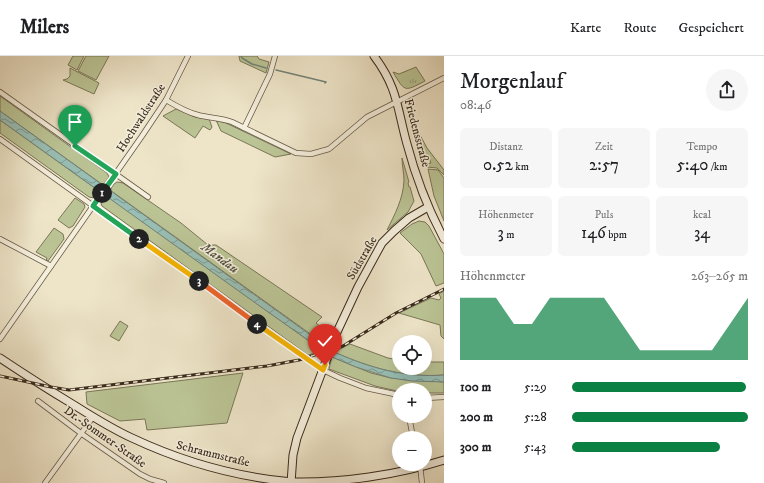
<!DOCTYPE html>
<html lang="de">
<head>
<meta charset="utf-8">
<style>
	body { margin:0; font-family:"IM FELL DW Pica",serif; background:#f6f6f6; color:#202124; height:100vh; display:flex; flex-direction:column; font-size:15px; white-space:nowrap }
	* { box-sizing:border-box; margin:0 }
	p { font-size:13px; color:#757577 }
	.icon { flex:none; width:22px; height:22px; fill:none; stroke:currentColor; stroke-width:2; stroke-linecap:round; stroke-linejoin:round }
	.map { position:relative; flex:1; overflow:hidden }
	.side { display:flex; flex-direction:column; background:#fff; width:320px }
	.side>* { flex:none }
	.tools { position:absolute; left:392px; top:279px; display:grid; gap:8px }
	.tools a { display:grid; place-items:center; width:40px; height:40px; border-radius:50%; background:#fff; box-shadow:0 4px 16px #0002; font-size:20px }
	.pin { position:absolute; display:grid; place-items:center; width:34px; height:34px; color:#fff; margin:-41px -17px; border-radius:50% 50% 50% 0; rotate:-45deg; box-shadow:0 0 4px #0007 }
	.pin .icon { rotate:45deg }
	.km { position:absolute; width:20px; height:20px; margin:-10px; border-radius:50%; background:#222; color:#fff; font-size:11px; line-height:20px; text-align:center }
	.round { display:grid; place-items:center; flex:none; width:42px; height:42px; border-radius:21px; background:#f6f6f6 }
	.headline { display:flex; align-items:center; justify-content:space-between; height:68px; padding:0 16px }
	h1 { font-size:22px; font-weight:600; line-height:30px }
	.metrics { display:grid; grid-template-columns:repeat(3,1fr); gap:6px; height:68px; padding:4px 16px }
	.metrics div { display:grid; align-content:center; border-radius:6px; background:#f6f6f6; text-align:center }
	.metrics b { font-size:17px; font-weight:600 }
	.metrics small { font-size:11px; font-weight:400 }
	.metrics p { font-size:11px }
	.chart { height:112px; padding:8px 16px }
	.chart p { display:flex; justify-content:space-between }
	.chart svg { width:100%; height:72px; margin-top:4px; fill:#0b8043; opacity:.7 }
	ul { padding:0 16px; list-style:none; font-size:13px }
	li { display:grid; grid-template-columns:64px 48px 1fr; align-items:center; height:30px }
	li i { height:10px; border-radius:5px; background:#0b8043 }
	header { display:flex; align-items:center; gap:24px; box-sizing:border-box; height:56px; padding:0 20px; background:#fff; border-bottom:1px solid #e0e0e0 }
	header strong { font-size:19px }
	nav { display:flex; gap:22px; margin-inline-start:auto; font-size:14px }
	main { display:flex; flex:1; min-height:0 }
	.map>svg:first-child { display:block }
	.grass { fill:#bbc495; stroke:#7a7758 }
	.park { fill:url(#park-tufts); stroke:#7a7758 }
	.water { fill:url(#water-waves); stroke:#738377 }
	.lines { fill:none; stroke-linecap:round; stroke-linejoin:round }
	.stream { stroke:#738377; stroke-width:1.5 }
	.minor-casing { stroke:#665946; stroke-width:6 }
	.secondary-casing { stroke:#392a1a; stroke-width:9 }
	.minor { stroke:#f4eedc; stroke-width:4.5 }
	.secondary { stroke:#f4eedc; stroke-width:7 }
	.rail-casing { stroke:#392a1a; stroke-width:3 }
	.rail { stroke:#f4eedc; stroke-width:1.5; stroke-dasharray:4.5; stroke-linecap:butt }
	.split-1-casing { stroke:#fff; stroke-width:8 }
	.split-2-casing { stroke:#fff; stroke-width:8 }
	.split-3-casing { stroke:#fff; stroke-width:8 }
	.split-4-casing { stroke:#fff; stroke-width:8 }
	.split-5-casing { stroke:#fff; stroke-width:8 }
	.split-1 { stroke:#22a559; stroke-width:5 }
	.split-2 { stroke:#22a559; stroke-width:5 }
	.split-3 { stroke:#f5b400; stroke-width:5 }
	.split-4 { stroke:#f0652b; stroke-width:5 }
	.split-5 { stroke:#f5b400; stroke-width:5 }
	.labels { text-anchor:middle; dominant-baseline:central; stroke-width:3; stroke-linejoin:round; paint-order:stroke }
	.street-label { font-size:12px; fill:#392a1a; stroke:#f4eedc }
	.water-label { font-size:13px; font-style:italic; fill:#514f41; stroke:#f4eedc }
</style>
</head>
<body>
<header>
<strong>Milers</strong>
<nav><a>Karte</a><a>Route</a><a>Gespeichert</a></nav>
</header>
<main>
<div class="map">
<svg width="444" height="427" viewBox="0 0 444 427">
	<defs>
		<pattern id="park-tufts" width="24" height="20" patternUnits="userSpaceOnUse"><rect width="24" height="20" fill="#bbc495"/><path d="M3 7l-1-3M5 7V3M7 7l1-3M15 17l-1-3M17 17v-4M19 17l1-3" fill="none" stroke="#999f79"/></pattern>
		<pattern id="water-waves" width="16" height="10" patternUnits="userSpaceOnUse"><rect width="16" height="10" fill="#99bfb5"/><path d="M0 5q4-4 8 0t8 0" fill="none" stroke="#7e9b92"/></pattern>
	</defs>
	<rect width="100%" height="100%" fill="#eee5c9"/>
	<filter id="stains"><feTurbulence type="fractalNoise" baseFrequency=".005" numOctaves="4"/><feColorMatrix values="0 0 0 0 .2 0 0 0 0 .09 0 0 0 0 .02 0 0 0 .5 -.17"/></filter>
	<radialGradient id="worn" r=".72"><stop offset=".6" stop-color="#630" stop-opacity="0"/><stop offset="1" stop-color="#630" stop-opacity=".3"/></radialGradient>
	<!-- grass -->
	<g class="grass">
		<path d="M 73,0 L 84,0 L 77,14 L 68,9 Z"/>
		<path d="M 86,0 L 109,0 L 96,24 L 78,15 Z"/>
		<path d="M 239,0 L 257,0 L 259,3 L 269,6 L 266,17 L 240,5 Z"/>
		<path d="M 70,12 L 99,27 L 94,38 L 63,24 L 67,23 L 70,20 Z"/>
		<path d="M 0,40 L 107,117 L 109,121 L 103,129 L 0,55 Z"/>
		<path d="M 176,53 L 195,61 L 209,63 L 212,71 L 210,74 L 203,70 L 195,82 L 163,60 Z"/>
		<path d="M 0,64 L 99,135 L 94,142 L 89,141 L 0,77 Z"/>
		<path d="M 216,64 L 226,67 L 291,98 L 275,101 L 221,75 Z"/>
		<path d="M 414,68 L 427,92 L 444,114 L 444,119 L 437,112 L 427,111 L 426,108 L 431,107 L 429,102 L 425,103 L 413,69 Z"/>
		<path d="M 402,102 L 409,126 L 408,127 L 409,131 L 410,131 L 414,145 L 408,156 L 387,174 C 395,158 403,143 404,125 C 404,117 402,110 402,102 Z"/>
		<path d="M 428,113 L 438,114 L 444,122 L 444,165 L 434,140 Z"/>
		<path d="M 117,126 L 123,127 L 181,167 L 208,189 L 216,189 L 322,261 L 316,267 L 331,279 L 327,290 L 110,134 L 114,128 Z"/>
		<path d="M 106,139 L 323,295 L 308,299 L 102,150 L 101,147 Z"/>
		<path d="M 75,142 L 84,148 L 85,151 L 73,170 L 69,172 L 58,164 Z"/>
		<path d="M 419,165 L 425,166 L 429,170 L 444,198 L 444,227 L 436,230 L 421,198 L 400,177 L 412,168 Z"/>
		<path d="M 54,172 L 63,178 L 64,183 L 48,205 L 46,205 L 47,202 L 36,196 Z"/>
		<path d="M 444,235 L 444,283 L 441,280 L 440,269 L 399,257 L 431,242 L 439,244 L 441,242 L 439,238 Z"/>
		<path d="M 120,265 L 128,270 L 119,285 L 110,280 Z"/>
		<path d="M 350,288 L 388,302 L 399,304 L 399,312 L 425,312 L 425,306 L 444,306 L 444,319 C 405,322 370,312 334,296 Z"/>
		<path d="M 332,301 L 371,317 L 391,322 L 444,326 L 444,337 L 425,337 L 425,334 L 397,335 L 375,330 L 329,313 Z"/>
		<path d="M 243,317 L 227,367 L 147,374 L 145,363 L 120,365 L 87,348 L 86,336 Z"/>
	</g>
	<!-- park -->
	<path class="park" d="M 416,11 L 425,25 C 404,36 405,36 393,16 L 399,18 Z"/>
	<!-- water -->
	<path class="water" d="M 0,55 L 334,296 C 370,312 405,322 444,319 L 444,326 L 412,325 L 391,322 L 356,311 L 332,301 L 261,251 L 0,64 Z"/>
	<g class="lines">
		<!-- stream -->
		<g class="stream">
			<path d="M 241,0 L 242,2 L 252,8 L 266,12"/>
			<path d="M 276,14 L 326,26 L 325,27"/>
		</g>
		<!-- minor casing -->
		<g class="minor-casing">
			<g id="minor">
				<path d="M 0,36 L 148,141"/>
				<path d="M 166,44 C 176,50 186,56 198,59 C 209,62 221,62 232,66 L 296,97 L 311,98 L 329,93 L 367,61 L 444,22"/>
				<path d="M 244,72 L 270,18 L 275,0"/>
				<path d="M 0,83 L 269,276 L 323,314 L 340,322 L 366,332 L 399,339"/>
				<path d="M 0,183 L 51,210"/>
				<path d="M 0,283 L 142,80 L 166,44 L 188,0"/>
				<path d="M 425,342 L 444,341"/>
				<path d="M 38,345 L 82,378 L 140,418 L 150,423 L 164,427"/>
				<path d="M 409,360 L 413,382"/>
				<path d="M 420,409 L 422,427"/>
				<path d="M 45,427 L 93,361"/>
			</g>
		</g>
		<!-- secondary casing -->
		<g class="secondary-casing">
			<g id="secondary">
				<path d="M 374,0 C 398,32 397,52 407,88 C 416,122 428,153 444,183"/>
				<path d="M 0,302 C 24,318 49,334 74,349 C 93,361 112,373 132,382 C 181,405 237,421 292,426 C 342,427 397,419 444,404"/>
				<path d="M 291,427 L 293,399 L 297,382 L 337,276 L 358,231 L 382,187 L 394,175 L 409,162 L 428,151"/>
			</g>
		</g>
		<!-- minor -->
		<use href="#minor" class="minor"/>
		<!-- secondary -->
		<use href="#secondary" class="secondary"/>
		<!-- rail casing -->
		<g class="rail-casing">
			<path id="rail" d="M 0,320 L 51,331 L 69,334 L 267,310 L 299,304 L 343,290 L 396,257 L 444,233"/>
		</g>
		<!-- rail -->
		<use href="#rail" class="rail"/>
	</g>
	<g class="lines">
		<!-- split-1 casing -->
		<g class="split-1-casing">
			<path id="split-1" d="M 75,90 L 116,118 L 102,137"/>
		</g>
		<!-- split-2 casing -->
		<g class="split-2-casing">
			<path id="split-2" d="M 102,137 L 93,150 L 139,183"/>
		</g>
		<!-- split-3 casing -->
		<g class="split-3-casing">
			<path id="split-3" d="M 139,183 L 199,225"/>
		</g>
		<!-- split-4 casing -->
		<g class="split-4-casing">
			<path id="split-4" d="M 199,225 L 257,268"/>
		</g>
		<!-- split-5 casing -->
		<g class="split-5-casing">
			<path id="split-5" d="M 257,268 L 323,314 L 325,309"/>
		</g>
		<!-- split-1 -->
		<use href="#split-1" class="split-1"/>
		<!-- split-2 -->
		<use href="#split-2" class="split-2"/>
		<!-- split-3 -->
		<use href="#split-3" class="split-3"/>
		<!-- split-4 -->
		<use href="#split-4" class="split-4"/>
		<!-- split-5 -->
		<use href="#split-5" class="split-5"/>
	</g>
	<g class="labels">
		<!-- street labels -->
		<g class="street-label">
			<text transform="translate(141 62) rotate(-57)">Hochwaldstraße</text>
			<text transform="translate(417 77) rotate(75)">Friedensstraße</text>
			<text transform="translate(362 202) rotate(-60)">Südstraße</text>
			<text transform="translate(105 381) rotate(35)">Dr.-Sommer-Straße</text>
			<text transform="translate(213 398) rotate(14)">Schrammstraße</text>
		</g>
		<!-- water labels -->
		<g class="water-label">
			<text transform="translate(220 202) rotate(36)">Mandau</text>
		</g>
	</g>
	<rect width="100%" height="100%" filter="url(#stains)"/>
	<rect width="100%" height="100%" fill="url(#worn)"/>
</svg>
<div class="tools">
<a><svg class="icon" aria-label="locate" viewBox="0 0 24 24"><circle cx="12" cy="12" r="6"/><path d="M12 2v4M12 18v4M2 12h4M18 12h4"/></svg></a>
<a>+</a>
<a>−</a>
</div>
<div class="pin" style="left:75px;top:90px;background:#1e9e55"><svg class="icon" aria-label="arrive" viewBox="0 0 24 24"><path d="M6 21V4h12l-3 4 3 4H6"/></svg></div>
<div class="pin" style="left:325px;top:309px;background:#d93025"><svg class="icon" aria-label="check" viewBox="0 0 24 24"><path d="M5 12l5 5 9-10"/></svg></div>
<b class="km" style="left:102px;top:137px">1</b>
<b class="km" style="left:139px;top:183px">2</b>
<b class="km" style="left:199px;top:225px">3</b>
<b class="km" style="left:257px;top:268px">4</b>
</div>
<section class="side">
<div class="headline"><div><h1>Morgenlauf</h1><p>08:46</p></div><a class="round"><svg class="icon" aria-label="share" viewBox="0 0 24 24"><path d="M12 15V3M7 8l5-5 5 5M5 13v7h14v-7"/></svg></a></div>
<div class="metrics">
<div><p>Distanz</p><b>0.52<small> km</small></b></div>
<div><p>Zeit</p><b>2:57</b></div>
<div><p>Tempo</p><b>5:40<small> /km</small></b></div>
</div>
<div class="metrics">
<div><p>Höhenmeter</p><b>3<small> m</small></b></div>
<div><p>Puls</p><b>146<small> bpm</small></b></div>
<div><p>kcal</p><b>34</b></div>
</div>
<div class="chart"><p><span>Höhenmeter</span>263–265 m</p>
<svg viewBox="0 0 160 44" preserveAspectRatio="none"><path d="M0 44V6L10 6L20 6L30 22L40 22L50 6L60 6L70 6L80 6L90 22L100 38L110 38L120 38L130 38L140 38L150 22L160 6V44z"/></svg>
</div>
<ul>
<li><b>100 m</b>5:29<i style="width:99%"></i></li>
<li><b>200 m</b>5:28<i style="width:100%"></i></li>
<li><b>300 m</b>5:43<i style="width:84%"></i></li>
</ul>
</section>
</main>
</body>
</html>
